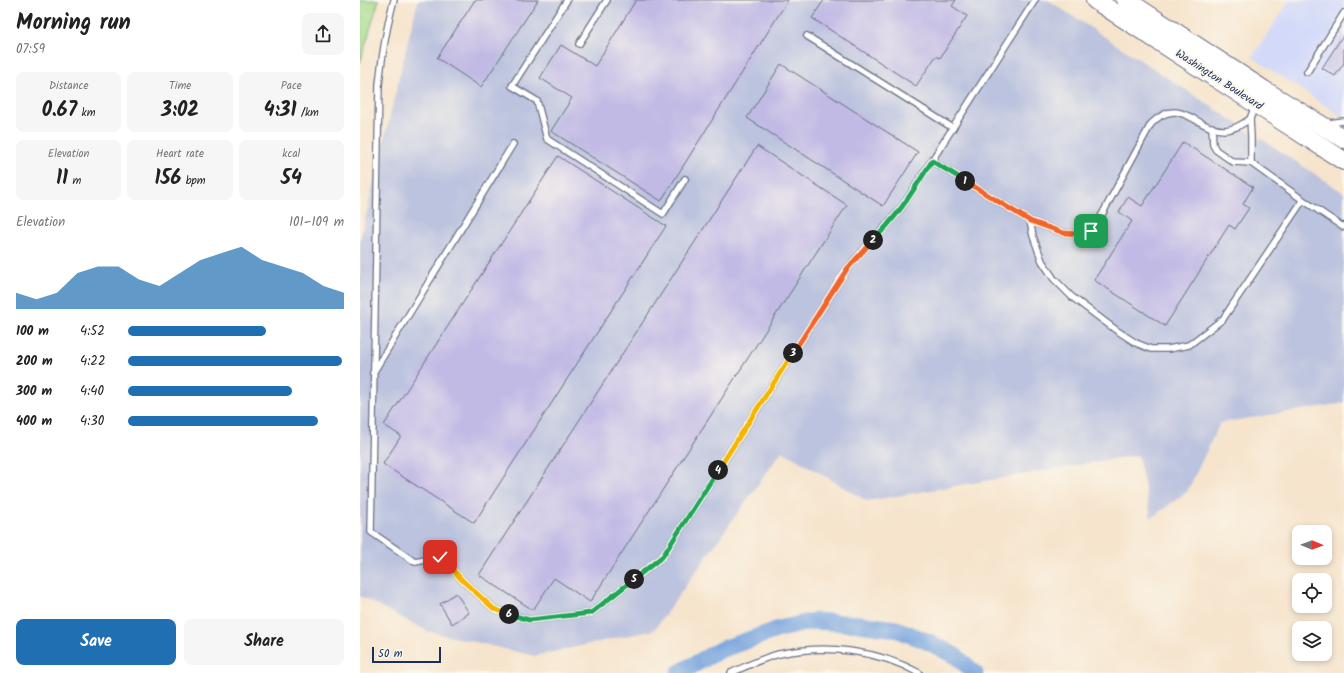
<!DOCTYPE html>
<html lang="en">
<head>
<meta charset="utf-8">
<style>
	body { margin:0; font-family:Kalam,sans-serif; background:#f6f6f6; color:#222; height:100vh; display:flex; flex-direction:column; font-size:15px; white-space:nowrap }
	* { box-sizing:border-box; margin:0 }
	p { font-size:13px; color:#767676 }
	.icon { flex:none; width:22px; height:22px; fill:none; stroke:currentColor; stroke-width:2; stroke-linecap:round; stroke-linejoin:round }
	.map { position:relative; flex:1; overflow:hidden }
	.details { display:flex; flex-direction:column; background:#fff; width:360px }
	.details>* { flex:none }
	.needle { width:26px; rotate:91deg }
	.tools { position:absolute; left:932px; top:525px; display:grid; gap:8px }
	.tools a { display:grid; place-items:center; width:40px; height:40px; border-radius:8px; background:#fff; box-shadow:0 2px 6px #0003; font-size:20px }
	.scale { position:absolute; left:12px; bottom:10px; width:69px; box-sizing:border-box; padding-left:4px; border:2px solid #1b2f5e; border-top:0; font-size:11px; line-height:14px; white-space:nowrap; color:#1b2f5e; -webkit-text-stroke:3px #fbf7ec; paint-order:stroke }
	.pin { position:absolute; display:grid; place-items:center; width:34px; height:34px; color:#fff; margin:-17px; border-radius:8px; box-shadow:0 2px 6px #0006 }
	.km { position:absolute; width:20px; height:20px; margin:-10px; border-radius:50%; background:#222; color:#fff; font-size:11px; line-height:20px; text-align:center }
	.round { display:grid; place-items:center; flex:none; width:42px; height:42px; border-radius:8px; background:#f6f6f6 }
	.headline { display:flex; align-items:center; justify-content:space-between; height:68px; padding:0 16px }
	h1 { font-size:22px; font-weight:700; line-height:30px }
	.metrics { display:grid; grid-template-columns:repeat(3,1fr); gap:6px; height:68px; padding:4px 16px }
	.metrics div { display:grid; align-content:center; border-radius:8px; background:#f6f6f6; text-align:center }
	.metrics b { font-size:20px; font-weight:700 }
	.metrics small { font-size:11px; font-weight:400 }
	.metrics p { font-size:11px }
	.chart { height:112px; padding:8px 16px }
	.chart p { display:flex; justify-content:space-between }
	.chart svg { width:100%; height:72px; margin-top:4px; fill:#1f6fb2; opacity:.7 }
	.cta { display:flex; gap:8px; margin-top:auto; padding:8px 16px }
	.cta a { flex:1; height:46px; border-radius:8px; background:#1f6fb2; color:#fff; font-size:16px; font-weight:700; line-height:46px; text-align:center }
	.cta a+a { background:#f6f6f6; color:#222 }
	ul { padding:0 16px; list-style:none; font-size:13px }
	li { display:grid; grid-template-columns:64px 48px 1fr; align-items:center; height:30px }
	li i { height:10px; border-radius:5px; background:#1f6fb2 }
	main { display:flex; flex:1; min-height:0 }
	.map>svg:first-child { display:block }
	.built { fill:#d2d9f9 }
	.industrial { fill:#bcc3de }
	.green { fill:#a6db8b; stroke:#608574 }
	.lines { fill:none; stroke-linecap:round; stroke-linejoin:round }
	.river { stroke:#74a2dd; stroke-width:17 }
	.building { fill:#c1bae5 }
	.lane-casing { stroke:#686e84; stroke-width:8 }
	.primary-casing { stroke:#686e84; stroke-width:20 }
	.lane { stroke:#fff; stroke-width:5.5 }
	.primary { stroke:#fff; stroke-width:18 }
	.split-1-casing { stroke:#fff; stroke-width:8 }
	.split-2-casing { stroke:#fff; stroke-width:8 }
	.split-3-casing { stroke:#fff; stroke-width:8 }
	.split-4-casing { stroke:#fff; stroke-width:8 }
	.split-5-casing { stroke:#fff; stroke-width:8 }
	.split-6-casing { stroke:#fff; stroke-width:8 }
	.split-7-casing { stroke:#fff; stroke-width:8 }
	.split-1 { stroke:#f0652b; stroke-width:5 }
	.split-2 { stroke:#22a559; stroke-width:5 }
	.split-3 { stroke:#f0652b; stroke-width:5 }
	.split-4 { stroke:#f5b400; stroke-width:5 }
	.split-5 { stroke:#22a559; stroke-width:5 }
	.split-6 { stroke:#22a559; stroke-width:5 }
	.split-7 { stroke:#f5b400; stroke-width:5 }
	.labels { text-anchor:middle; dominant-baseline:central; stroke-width:4; stroke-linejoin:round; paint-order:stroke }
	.street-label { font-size:11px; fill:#1b2f5e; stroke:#fbf7ec }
</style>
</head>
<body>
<main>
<section class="details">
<div class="headline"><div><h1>Morning run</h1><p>07:59</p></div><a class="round"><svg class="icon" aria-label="share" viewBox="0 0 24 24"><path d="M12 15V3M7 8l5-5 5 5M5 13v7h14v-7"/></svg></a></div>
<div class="metrics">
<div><p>Distance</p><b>0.67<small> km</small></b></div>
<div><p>Time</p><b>3:02</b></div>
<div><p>Pace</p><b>4:31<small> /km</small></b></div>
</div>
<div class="metrics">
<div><p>Elevation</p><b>11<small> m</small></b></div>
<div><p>Heart rate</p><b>156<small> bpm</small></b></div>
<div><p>kcal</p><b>54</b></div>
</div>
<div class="chart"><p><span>Elevation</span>101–109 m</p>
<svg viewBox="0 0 160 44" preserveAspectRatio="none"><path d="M0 44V34L10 38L20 34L30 22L40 18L50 18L60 26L70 30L80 22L90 14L100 10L110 6L120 14L130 18L140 22L150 30L160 34V44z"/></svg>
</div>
<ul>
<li><b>100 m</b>4:52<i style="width:64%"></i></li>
<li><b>200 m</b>4:22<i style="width:99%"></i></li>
<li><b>300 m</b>4:40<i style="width:76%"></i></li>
<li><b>400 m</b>4:30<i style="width:88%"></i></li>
</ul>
<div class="cta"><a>Save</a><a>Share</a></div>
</section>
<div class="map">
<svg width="984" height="673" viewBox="0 0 984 673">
	<rect width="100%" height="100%" fill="#fbf7ec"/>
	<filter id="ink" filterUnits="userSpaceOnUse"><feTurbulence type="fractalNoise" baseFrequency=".025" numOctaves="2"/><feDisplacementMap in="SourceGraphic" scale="8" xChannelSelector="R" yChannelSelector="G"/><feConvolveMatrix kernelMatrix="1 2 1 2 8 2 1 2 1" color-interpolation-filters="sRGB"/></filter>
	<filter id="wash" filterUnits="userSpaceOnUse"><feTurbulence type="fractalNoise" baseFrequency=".012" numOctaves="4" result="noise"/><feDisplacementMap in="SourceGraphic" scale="16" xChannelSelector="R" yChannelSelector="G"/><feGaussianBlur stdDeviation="0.9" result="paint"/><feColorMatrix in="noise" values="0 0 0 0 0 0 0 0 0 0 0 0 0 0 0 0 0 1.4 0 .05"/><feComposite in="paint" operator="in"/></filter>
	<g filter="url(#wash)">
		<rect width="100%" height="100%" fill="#f6e4cc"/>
		<!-- built -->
		<path class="built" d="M 930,0 L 984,0 L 984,118 L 892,57 Z"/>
		<!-- industrial -->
		<path class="industrial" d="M 58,0 L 688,0 L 984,193 L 984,403 L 860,423 L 827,492 L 791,518 L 778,455 L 507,501 L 422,451 L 294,630 L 175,656 L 67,631 L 0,596 L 0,240 Z"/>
		<!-- green -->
		<path class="green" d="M 0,0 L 19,0 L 0,63 Z"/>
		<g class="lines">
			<!-- river -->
			<path class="river" d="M 319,673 L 360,650 L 419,629 L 454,621 L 499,624 L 536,629 L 569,642 L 597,657 L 615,673"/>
		</g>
		<g id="blocks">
			<!-- building -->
			<g class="building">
				<path d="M 115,0 L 178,0 L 121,87 L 77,58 Z"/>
				<path d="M 276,0 L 428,0 L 301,201 L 191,131 L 212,98 L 180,78 L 201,45 L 235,66 Z"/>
				<path d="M 464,0 L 596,0 L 592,6 L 607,16 L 580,58 L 576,56 L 556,86 L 452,18 Z"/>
				<path d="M 984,34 L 984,63 L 975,76 L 962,68 Z"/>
				<path d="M 421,64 L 558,152 L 523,206 L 387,118 Z"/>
				<path d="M 823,142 L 893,187 L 883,204 L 889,208 L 875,229 L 869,225 L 805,326 L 734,280 L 772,221 L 759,212 L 768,197 L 782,206 Z"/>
				<path d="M 397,146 L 487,205 L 230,602 L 194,578 L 173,610 L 119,575 Z"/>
				<path d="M 198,156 L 306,226 L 114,523 L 23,464 L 41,436 L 24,425 Z"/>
				<path d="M 96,593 L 109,613 L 92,624 L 80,604 Z"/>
			</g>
		</g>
	</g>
	<g filter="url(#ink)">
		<use href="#blocks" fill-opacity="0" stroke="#686e84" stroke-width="1"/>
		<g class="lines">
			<!-- lane casing -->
			<g class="lane-casing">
				<g id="lane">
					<path d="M 34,0 C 26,28 22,56 19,85 L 11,532 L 55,562 L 80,557 L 87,563 L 102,580 L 134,609 L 169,620 L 231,613 L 303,556 L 487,269 C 505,247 525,229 542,207 L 675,0"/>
					<path d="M 207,0 L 152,86 L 177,101 L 187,139 L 303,214 L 325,179"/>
					<path d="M 447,36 L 593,128"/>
					<path d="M 219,44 L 247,0"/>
					<path d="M 947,72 L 984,13"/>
					<path d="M 969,123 L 984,121"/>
					<path d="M 852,127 L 853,145 L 856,150 L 873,162 L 891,163"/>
					<path d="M 572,161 L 670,221 L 704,233 L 719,234 L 731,231 L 738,222 L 791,124 C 820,94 836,130 864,130 C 874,130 882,124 890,119"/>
					<path d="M 943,200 L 983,227 L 984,226"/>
					<path d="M 670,221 L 673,236 L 682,261 L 694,279 L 712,297 L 756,330 L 776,343 L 791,349 L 808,349 L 829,345 L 863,319 L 943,200 L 891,163 L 891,136 L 890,119 L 895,106"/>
					<path d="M 13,373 L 153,144"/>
					<path d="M 371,673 C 387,666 402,658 419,654 C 466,644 517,650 559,673"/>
				</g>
			</g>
			<!-- primary casing -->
			<g class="primary-casing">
				<g id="primary">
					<path d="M 735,0 L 984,161"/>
					<path d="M 766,0 L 904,90 L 984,139"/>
				</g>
			</g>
			<!-- lane -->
			<use href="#lane" class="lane"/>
			<!-- primary -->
			<use href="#primary" class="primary"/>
		</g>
	</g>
	<g class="lines" filter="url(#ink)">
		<!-- split-1 casing -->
		<g class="split-1-casing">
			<path id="split-1" d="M 605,181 L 670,221 L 704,233 L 719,234 L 731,231"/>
		</g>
		<!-- split-2 casing -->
		<g class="split-2-casing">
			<path id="split-2" d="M 513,240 C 538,217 554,189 572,161 L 605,181"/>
		</g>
		<!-- split-3 casing -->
		<g class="split-3-casing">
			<path id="split-3" d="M 433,353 L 487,269 L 513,240"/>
		</g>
		<!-- split-4 casing -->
		<g class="split-4-casing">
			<path id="split-4" d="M 358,470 L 433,353"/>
		</g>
		<!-- split-5 casing -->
		<g class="split-5-casing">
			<path id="split-5" d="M 274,579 L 303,556 L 358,470"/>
		</g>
		<!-- split-6 casing -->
		<g class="split-6-casing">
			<path id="split-6" d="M 149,614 L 169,620 L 231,613 L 274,579"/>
		</g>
		<!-- split-7 casing -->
		<g class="split-7-casing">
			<path id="split-7" d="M 80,557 L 87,563 L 102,580 L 134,609 L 149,614"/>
		</g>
		<!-- split-1 -->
		<use href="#split-1" class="split-1"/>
		<!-- split-2 -->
		<use href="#split-2" class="split-2"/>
		<!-- split-3 -->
		<use href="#split-3" class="split-3"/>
		<!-- split-4 -->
		<use href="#split-4" class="split-4"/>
		<!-- split-5 -->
		<use href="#split-5" class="split-5"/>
		<!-- split-6 -->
		<use href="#split-6" class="split-6"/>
		<!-- split-7 -->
		<use href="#split-7" class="split-7"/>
	</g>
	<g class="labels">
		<!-- street labels -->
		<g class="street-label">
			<text transform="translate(859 80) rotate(33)">Washington Boulevard</text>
		</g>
	</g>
</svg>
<div class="tools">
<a><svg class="needle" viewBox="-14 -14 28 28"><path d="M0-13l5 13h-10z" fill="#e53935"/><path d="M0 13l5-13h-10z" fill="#767676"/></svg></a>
<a><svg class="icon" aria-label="locate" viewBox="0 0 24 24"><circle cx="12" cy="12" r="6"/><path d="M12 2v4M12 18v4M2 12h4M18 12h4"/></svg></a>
<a><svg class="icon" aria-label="layers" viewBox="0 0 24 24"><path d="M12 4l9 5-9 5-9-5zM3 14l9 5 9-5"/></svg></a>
</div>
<div class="scale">50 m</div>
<div class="pin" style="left:731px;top:231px;background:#1e9e55"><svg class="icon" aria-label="arrive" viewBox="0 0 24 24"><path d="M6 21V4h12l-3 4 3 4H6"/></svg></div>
<div class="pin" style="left:80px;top:557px;background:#d93025"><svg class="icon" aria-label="check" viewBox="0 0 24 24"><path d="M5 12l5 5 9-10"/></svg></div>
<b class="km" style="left:605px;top:181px">1</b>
<b class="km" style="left:513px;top:240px">2</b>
<b class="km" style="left:433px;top:353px">3</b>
<b class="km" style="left:358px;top:470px">4</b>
<b class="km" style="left:274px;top:579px">5</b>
<b class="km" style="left:149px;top:614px">6</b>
</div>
</main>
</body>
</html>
